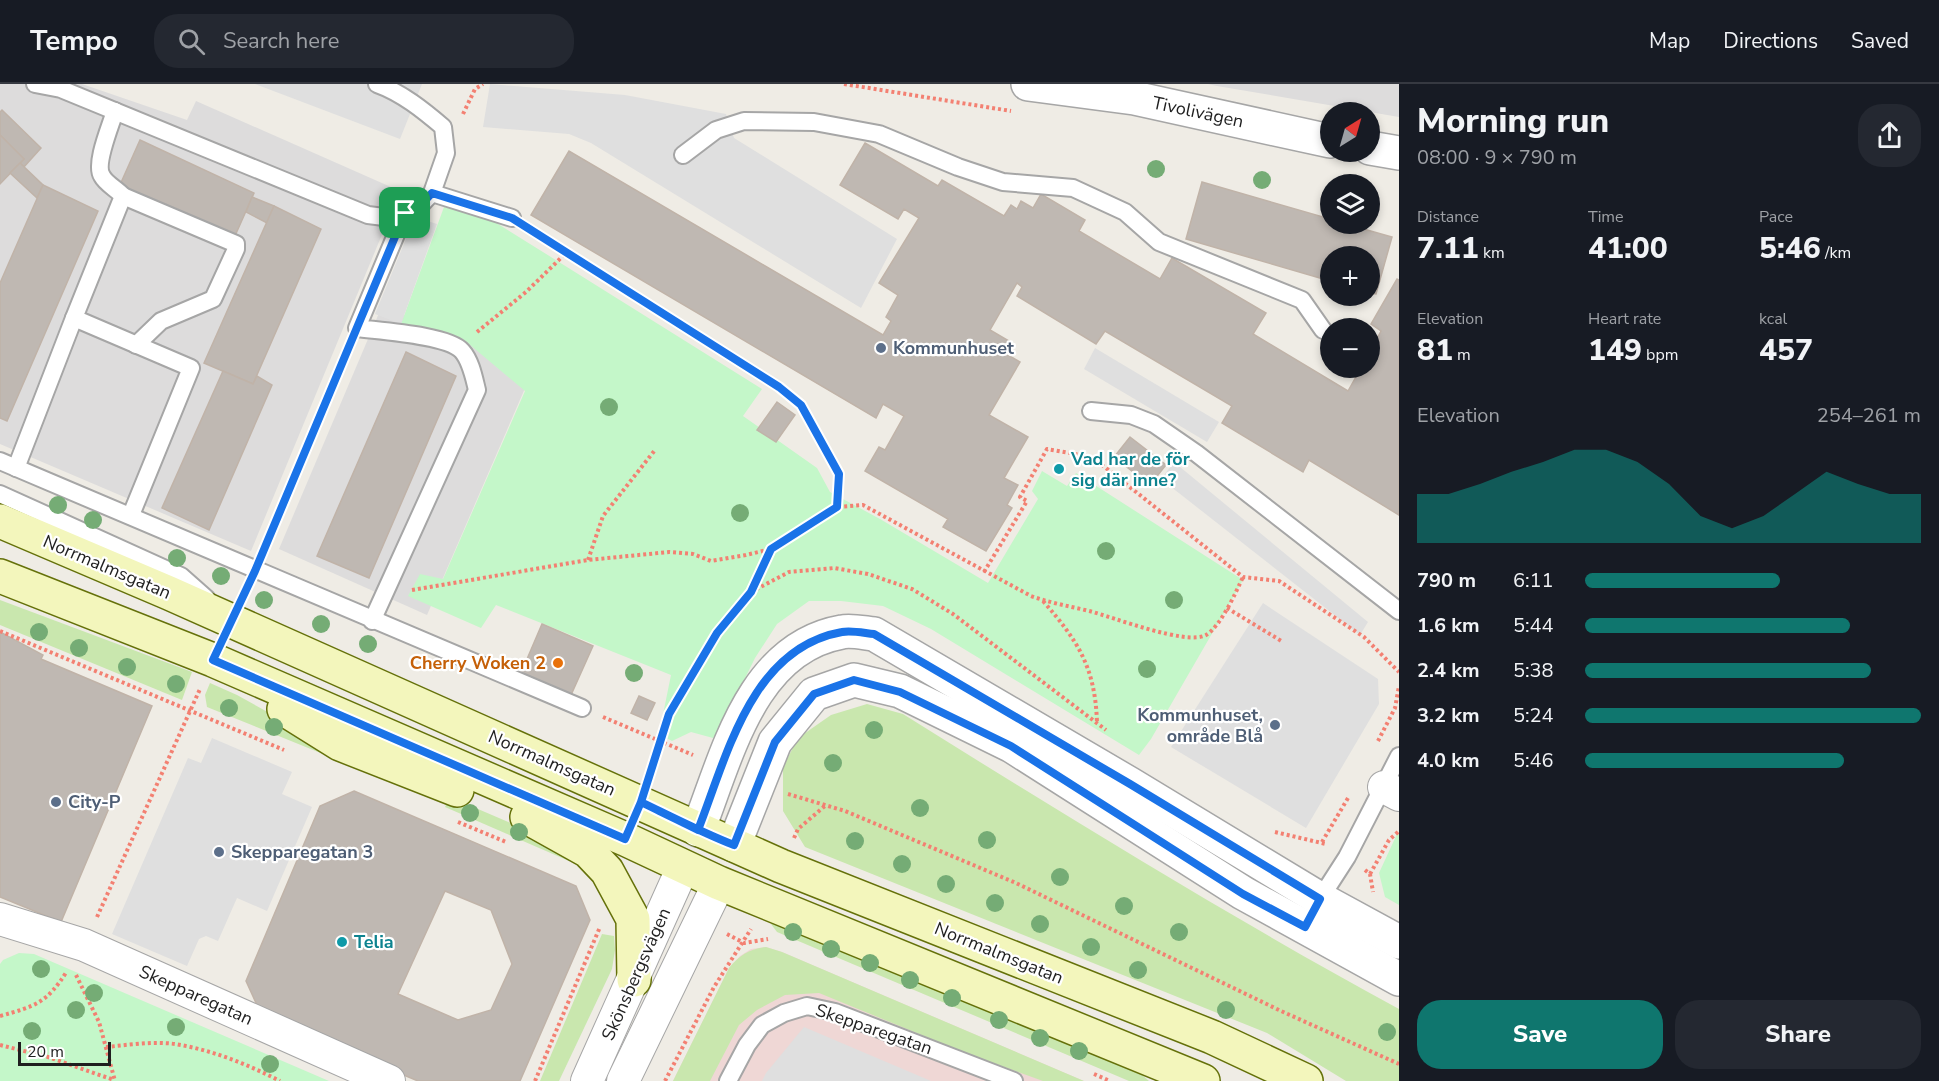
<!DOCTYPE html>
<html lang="en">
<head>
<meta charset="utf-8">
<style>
	body { margin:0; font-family:"Nunito Sans",sans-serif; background:#242831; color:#f1f3f6; height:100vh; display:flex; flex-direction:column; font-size:22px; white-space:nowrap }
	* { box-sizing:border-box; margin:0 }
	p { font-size:20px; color:#9ea1a6 }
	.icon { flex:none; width:33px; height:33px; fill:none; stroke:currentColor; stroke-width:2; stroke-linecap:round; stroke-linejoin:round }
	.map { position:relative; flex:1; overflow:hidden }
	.drawer { display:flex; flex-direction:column; background:#171b24; width:540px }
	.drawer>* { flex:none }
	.needle { width:39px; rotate:37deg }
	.controls { position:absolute; left:1320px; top:18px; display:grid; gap:12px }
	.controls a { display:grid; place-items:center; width:60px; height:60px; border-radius:50%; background:#171b24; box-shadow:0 3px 9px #0003; font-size:30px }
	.scale { position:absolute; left:18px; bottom:15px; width:93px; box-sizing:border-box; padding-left:6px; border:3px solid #1f1f1f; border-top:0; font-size:16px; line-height:21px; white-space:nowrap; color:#1f1f1f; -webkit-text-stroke:4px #fff; paint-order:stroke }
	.pin { position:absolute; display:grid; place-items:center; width:51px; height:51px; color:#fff; margin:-26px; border-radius:12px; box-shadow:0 3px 9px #0006 }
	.round { display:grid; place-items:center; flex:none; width:63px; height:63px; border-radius:24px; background:#242831 }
	.summary { display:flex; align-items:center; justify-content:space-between; height:102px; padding:0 18px }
	h1 { font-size:33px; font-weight:800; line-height:45px }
	.stats { display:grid; grid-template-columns:repeat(3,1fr); gap:9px; height:102px; padding:6px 18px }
	.stats div { display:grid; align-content:center }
	.stats b { font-size:30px; font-weight:800 }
	.stats small { font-size:16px; font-weight:400 }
	.stats p { font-size:16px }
	.chart { height:168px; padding:12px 18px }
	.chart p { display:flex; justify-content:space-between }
	.chart svg { width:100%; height:108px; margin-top:6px; fill:#0f766e; opacity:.7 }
	.action { display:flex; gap:12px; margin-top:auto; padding:12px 18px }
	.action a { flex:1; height:69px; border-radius:24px; background:#0f766e; color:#fff; font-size:24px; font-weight:800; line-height:69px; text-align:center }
	.action a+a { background:#242831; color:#f1f3f6 }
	ul { padding:0 18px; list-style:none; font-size:20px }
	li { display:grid; grid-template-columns:96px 72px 1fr; align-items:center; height:45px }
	li i { height:15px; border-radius:8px; background:#0f766e }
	header { display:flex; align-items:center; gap:36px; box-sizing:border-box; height:84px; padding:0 30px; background:#171b24; border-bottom:2px solid #363941 }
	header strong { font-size:28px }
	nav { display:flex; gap:33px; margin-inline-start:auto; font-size:21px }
	.search { width:420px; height:54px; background:#242831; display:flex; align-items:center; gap:15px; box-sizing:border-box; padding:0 21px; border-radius:24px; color:#9ea1a6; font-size:22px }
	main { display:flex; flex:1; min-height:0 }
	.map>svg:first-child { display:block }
	.residential { fill:#dddcdc }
	.commercial { fill:#efd7d5 }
	.grass { fill:#c9e7ae }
	.park { fill:#c4f7c9 }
	.parking { fill:#dfdfdf }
	.building { fill:#bfb8b2; stroke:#c0b3a8; stroke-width:1.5; fill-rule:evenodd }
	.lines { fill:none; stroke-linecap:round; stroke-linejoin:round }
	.service-casing { stroke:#a6a6a6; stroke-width:20 }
	.minor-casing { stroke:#a6a6a6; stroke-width:34 }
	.tertiary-casing { stroke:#a6a6a6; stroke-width:36 }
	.secondary-casing { stroke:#65710a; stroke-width:36 }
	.path { stroke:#f38072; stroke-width:4; stroke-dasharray:3 3; stroke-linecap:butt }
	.service { stroke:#fff; stroke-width:16 }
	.minor { stroke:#fff; stroke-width:32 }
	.tertiary { stroke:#fff; stroke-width:33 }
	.secondary { stroke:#f3f6bc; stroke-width:33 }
	.tree { fill:#75ac75 }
	.route-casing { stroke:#fff; stroke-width:12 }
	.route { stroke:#1a73e8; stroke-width:8 }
	.service-dot { fill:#5c6f8a; stroke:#fff; stroke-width:2 }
	.culture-dot { fill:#0f9aa8; stroke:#fff; stroke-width:2 }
	.food-dot { fill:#e8710a; stroke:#fff; stroke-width:2 }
	.labels { text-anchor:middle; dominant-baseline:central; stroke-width:4.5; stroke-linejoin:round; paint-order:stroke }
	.street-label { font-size:18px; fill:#1f1f1f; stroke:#fff }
	.service-label { font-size:18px; font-weight:bold; fill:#4e5e75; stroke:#fff; text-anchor:start }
	.culture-label { font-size:18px; font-weight:bold; fill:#0d838f; stroke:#fff; text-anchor:start }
	.food-label { font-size:18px; font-weight:bold; fill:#c56008; stroke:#fff; text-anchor:end }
</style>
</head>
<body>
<header>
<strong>Tempo</strong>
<div class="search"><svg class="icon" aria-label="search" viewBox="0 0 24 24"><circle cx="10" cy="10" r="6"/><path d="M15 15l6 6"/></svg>Search here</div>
<nav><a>Map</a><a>Directions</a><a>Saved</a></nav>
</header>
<main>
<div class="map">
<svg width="1399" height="997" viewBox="0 0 1399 997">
	<rect width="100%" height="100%" fill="#efece5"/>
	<!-- residential -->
	<g class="residential">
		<path d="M 0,0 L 82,0 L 187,36 L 196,17 L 400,107 L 251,467 L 0,360 Z"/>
		<path d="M 1208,0 L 1399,0 L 1399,33 L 1217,2 Z"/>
		<path d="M 382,222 L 532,288 L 427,531 L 279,465 Z"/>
	</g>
	<!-- commercial -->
	<path class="commercial" d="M 766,863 L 782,868 L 1084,997 L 673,997 L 729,884 L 740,872 L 751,865 Z"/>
	<!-- grass -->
	<g class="grass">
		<path d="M 0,516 L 192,588 L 182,616 L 0,541 Z"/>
		<path d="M 210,599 L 237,611 L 327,661 L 323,670 L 207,623 L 205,611 Z"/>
		<path d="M 867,620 L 903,630 C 1066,732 1230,833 1399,925 L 1399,997 L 1346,997 L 1267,949 L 805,763 L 783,727 L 783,683 L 798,654 L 831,631 Z"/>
		<path d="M 450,713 L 543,753 L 573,772 L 569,777 L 445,723 Z"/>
		<path d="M 776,836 L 1142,991 L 1149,997 L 1129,997 L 777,848 L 771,840 Z"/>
		<path d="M 602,850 L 614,852 L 615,866 L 612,885 L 559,997 L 540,997 Z"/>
		<path d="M 766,863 L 782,868 L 1084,997 L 1043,997 L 968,970 L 819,909 L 785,911 L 757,926 L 739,941 L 710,997 L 673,997 L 729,884 C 740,871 749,865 766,863 Z"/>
	</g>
	<!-- park -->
	<g class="park">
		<path d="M 444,123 L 487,133 L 762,305 L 743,332 L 817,384 L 830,408 L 880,435 L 988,499 L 1038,415 L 1032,407 L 1042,387 L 1067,402 L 1076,389 L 1243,496 L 1151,655 L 1139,671 L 931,545 L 883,522 L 841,517 L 809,517 L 777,540 L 755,574 L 719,647 L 713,654 L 691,648 L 672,657 L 659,650 L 671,591 L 496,521 L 481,544 L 408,512 L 420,490 L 443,495 L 525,307 L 463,255 L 401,240 Z"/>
		<path d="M 1397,750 L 1399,750 L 1399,821 L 1385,813 L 1379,789 Z"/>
		<path d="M 19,869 L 34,870 L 329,997 L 0,997 L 0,880 L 3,876 Z"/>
	</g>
	<!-- parking -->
	<g class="parking">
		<path d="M 255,0 L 422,0 L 400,55 Z"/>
		<path d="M 490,0 L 625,11 L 726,30 L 734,54 L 897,155 L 861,224 L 591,59 L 569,50 L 483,43 Z"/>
		<path d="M 415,133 L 437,140 L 401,240 L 375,230 Z"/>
		<path d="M 1095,264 L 1219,338 L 1207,358 L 1084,285 Z"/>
		<path d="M 1174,378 L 1368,538 L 1360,551 L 1161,395 Z"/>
		<path d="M 1263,519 L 1378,595 L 1379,620 L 1306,744 L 1171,663 Z"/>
		<path d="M 212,654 L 292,688 L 282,710 L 312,723 L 267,827 L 237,814 L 218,857 L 206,852 L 199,855 L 187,882 L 112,850 L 188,674 L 201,679 Z"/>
		<path d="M 804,943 L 931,997 L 762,997 L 766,989 Z"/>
	</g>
	<!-- building -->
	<g class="building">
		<path d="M 2,26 L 41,64 L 24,83 L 20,79 L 24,75 L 0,51 L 0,28 Z"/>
		<path d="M 0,51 L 24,75 L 0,100 Z"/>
		<path d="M 140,56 L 254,109 L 234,154 L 119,103 Z"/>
		<path d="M 865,59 L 938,102 L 942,96 L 1004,132 L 1011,121 L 1017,125 L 1021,117 L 1033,124 L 1041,110 L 1085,136 L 1079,147 L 1160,195 L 1172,174 L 1266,229 L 1253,250 L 1348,307 L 1361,284 L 1370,284 L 1370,268 L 1381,247 L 1371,240 L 1397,195 L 1399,196 L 1399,431 L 1309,376 L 1303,388 L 1222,339 L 1232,322 L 1105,247 L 1096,260 L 1017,212 L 1022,203 L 1017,199 L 990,246 L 1009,257 L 1003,268 L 1020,278 L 989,331 L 1028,353 L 1004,394 L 1018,401 L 1007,421 L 1012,424 L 986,467 L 943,443 L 948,435 L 865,387 L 879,363 L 885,366 L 904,332 L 883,320 L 876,334 L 531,131 L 569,67 L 883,251 L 891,237 L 886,233 L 898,211 L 879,199 L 919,134 L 904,125 L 898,135 L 840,101 Z"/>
		<path d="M 20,79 L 43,101 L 37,114 L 10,89 Z"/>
		<path d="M 1202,98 L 1330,135 L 1330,140 L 1346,140 L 1392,153 L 1376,210 L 1370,209 L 1370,172 L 1330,172 L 1330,197 L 1186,155 Z"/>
		<path d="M 43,101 L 98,127 L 7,337 L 0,334 L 0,199 Z"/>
		<path d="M 252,113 L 274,122 L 267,139 L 246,128 Z"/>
		<path d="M 274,122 L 321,145 L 253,300 L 204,279 Z"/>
		<path d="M 406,268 L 456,292 L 369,494 L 317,472 Z"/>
		<path d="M 223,287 L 253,300 L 257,292 L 272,301 L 209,446 L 162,424 Z"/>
		<path d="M 777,318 L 795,331 L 776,358 L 757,346 Z"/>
		<path d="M 1130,353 L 1166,381 L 1150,401 L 1114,373 Z"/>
		<path d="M 542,540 L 593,562 L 571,611 L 521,589 Z"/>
		<path d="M 0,548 L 43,571 L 41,575 L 152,622 L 61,838 L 0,813 Z"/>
		<path d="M 639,612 L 655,619 L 647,636 L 631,629 Z"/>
		<path d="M 354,707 L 576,802 L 590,836 L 520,997 L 418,997 L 262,932 L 246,897 L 320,722 ZM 445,807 L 491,826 L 512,880 L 491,926 L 458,936 L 398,910 Z"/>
	</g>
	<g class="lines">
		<!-- service casing -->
		<g class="service-casing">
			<g id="service">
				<path d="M 35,0 L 61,5 L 368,131 L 392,134 L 416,126 L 432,109 L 446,69 L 443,43 C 423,26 402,9 377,0"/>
				<path d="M 115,27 C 111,41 94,80 102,92 C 106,100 117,105 123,112 L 74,234 L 191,284 L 131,431"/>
				<path d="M 683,71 L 716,46 L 744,37 L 814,38 L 879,50 L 958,83 L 1003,98 L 1073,104 L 1125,128 L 1159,158 L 1302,216 L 1323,246"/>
				<path d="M 432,109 L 512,134"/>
				<path d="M 123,112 L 236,160 L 236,165 L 213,215 L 161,237 L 136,261"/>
				<path d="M 1091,327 L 1131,331 L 1154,340 L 1196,369 L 1399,527"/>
				<path d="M 0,377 L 582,624"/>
				<path d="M 16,384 L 74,234"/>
				<path d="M 0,410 L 181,492 L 207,515"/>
				<path d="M 372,537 L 477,306 C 474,294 471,277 462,267 C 448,251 379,247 357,244 L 405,129"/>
				<path d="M 1318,818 L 1347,773 L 1399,672"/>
				<path d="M 728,997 L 747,961 L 762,941 L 784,929 L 807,922 L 835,928 L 1014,997"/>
			</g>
		</g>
		<!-- minor casing -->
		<g class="minor-casing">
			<g id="minor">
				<path d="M 1384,703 L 1399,711"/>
				<path d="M 0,835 L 84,861 L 389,997"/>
				<path d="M 587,997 L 683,783"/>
				<path d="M 623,997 L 719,799"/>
			</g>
		</g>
		<!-- tertiary casing -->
		<g class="tertiary-casing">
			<g id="tertiary">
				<path d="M 1028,0 L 1134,14 L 1330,57"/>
				<path d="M 1370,64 L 1399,69"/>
				<path d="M 698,746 C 727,672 751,564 842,548 C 851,546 864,549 874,550 L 1130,700 L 1320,815 L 1399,858"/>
				<path d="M 734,761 L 775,658 L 814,610 L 854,596 L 900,607 L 1012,662 L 1243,809 L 1399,895"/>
			</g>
		</g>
		<!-- secondary casing -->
		<g class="secondary-casing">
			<g id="secondary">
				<path d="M 0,437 L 169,509 L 781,782 L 1212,953 L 1306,997"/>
				<path d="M 0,492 L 213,576 L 625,755 L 719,799 L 1203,997"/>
				<path d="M 284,625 L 340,660 L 457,706"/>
				<path d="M 527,733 L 588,767 L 607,787 L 633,835 L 634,896"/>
			</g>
		</g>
		<!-- path -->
		<g class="path">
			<path d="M 844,0 L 1011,27"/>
			<path d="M 463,30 L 475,5 L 483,0"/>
			<path d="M 530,146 L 779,303 L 801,321 L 839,390 L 837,423"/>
			<path d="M 477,248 L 526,208 L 566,169"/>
			<path d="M 265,465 L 349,264"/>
			<path d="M 588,476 L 603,432 L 655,366"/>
			<path d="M 984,488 L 1027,417 L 1020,413 L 1047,365 L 1092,373 L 1243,493 L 1279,497 L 1364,553 L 1399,588"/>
			<path d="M 412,506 L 588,476 L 669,468 L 693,470 L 711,477 L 746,471 L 771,465 L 837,423 L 863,421 L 1031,512 C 1050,519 1069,522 1089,527 C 1113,533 1187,562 1206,551 C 1221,542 1236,508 1243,493"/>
			<path d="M 751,508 L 771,466"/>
			<path d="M 1043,517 C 1078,557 1095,583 1097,638"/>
			<path d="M 1227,524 L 1283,558"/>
			<path d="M 0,547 L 284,666"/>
			<path d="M 603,633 L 693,671"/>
			<path d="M 1378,657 L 1395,624 L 1399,602"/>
			<path d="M 650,690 L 669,630 L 717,549 L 751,508 L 789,488 L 834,484 L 868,490 L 912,505 L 953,530 L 1106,646"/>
			<path d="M 788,710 L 845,727 L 1016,799 L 1281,927 L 1399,980"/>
			<path d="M 458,738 L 506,758"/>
			<path d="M 1275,748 L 1326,760"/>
			<path d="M 794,754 L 798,745 L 826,721"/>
			<path d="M 1322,758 L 1348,714"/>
			<path d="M 1365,786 L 1370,790 L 1373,808"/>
			<path d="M 1370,790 L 1389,756 L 1399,747"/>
			<path d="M 97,833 L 200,605"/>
			<path d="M 727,850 L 744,859 L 768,855"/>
			<path d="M 76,891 L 99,938 L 115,997"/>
			<path d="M 0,932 C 36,922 47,919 67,887"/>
			<path d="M 0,961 L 48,973 L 114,996"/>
			<path d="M 106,963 C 128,961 152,957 175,960 C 212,966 247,980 280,997"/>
			<path d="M 1094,990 L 1110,997"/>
			<path d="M 535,997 L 600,843"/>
			<path d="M 665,997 L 714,903 L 751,845"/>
		</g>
		<!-- service -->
		<use href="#service" class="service"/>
		<!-- minor -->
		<use href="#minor" class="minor"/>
		<!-- tertiary -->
		<use href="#tertiary" class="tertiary"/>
		<!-- secondary -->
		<use href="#secondary" class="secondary"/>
	</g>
	<!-- trees -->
	<g class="tree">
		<circle cx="1156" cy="85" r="9"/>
		<circle cx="1262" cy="96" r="9"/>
		<circle cx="609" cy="323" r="9"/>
		<circle cx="58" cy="421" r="9"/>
		<circle cx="740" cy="429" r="9"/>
		<circle cx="93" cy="436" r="9"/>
		<circle cx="1106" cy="467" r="9"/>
		<circle cx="177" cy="474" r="9"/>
		<circle cx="221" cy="492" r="9"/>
		<circle cx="264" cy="516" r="9"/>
		<circle cx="1174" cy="516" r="9"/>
		<circle cx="321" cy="540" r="9"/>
		<circle cx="39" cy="548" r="9"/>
		<circle cx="368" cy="560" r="9"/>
		<circle cx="79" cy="564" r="9"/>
		<circle cx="127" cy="583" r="9"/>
		<circle cx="1147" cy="585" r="9"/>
		<circle cx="634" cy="589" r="9"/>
		<circle cx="176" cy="600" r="9"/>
		<circle cx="229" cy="624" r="9"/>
		<circle cx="274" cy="643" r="9"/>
		<circle cx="874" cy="646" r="9"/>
		<circle cx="833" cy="679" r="9"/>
		<circle cx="920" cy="724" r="9"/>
		<circle cx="470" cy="729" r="9"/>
		<circle cx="519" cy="748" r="9"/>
		<circle cx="987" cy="756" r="9"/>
		<circle cx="855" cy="757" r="9"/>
		<circle cx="902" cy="780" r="9"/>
		<circle cx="1060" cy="793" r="9"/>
		<circle cx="946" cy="800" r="9"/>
		<circle cx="995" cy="819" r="9"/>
		<circle cx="1124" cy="822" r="9"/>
		<circle cx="1040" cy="840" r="9"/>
		<circle cx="793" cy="848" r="9"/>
		<circle cx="1179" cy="848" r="9"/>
		<circle cx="1091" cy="863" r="9"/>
		<circle cx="831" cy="865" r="9"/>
		<circle cx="870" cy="879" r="9"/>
		<circle cx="41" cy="885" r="9"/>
		<circle cx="1138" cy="886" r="9"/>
		<circle cx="910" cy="896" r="9"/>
		<circle cx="94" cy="909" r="9"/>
		<circle cx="952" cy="914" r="9"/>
		<circle cx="76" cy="926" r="9"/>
		<circle cx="1226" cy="926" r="9"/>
		<circle cx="999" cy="936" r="9"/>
		<circle cx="176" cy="943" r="9"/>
		<circle cx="32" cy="947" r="9"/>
		<circle cx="1387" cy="948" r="9"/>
		<circle cx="1040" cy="954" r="9"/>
		<circle cx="1079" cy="967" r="9"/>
		<circle cx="270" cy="980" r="9"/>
	</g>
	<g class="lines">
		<!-- route casing -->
		<g class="route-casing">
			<path id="route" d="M 405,129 L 255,487 L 213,576 L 625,755 L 641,718 C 672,733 703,749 734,761 L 775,658 L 814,610 L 854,596 L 900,608 L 1011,662 L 1243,810 L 1305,843 L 1320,815 L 1130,700 L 874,550 C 864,549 851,546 842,548 C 751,564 727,672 698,746 L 641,718 L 669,630 L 717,549 L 751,508 L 771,465 L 837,423 L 839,390 L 801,321 L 779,303 L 512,134 L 432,109 L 416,126 L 405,129"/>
		</g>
		<!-- route -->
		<use href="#route" class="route"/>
	</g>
	<!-- markers -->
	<g class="service-dot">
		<circle cx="881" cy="264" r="6"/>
		<circle cx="1275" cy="641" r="6"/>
		<circle cx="56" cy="718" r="6"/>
		<circle cx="219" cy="768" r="6"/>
	</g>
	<g class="culture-dot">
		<circle cx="1059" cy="385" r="6"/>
		<circle cx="342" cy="858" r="6"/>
	</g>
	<circle class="food-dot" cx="558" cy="579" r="6"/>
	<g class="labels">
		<!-- street labels -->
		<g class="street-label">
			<text transform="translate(1198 28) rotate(12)">Tivolivägen</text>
			<text transform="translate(107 483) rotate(23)">Norrmalmsgatan</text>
			<text transform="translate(552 679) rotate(24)">Norrmalmsgatan</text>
			<text transform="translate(999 869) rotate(22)">Norrmalmsgatan</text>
			<text transform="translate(636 890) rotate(-66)">Skönsbergsvägen</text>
			<text transform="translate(196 911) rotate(24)">Skepparegatan</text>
			<text transform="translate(874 945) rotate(19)">Skepparegatan</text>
		</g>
		<!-- service labels -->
		<g class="service-label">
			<text x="893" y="264">Kommunhuset</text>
			<text x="1263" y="631" text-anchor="end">Kommunhuset,<tspan x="1263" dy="21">område Blå</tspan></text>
			<text x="68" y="718">City-P</text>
			<text x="231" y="768">Skepparegatan 3</text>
		</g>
		<!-- culture labels -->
		<g class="culture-label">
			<text x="1071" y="375">Vad har de för<tspan x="1071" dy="21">sig där inne?</tspan></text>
			<text x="354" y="858">Telia</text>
		</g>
		<!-- food labels -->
		<g class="food-label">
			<text x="546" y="579">Cherry Woken 2</text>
		</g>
	</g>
</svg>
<div class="controls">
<a><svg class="needle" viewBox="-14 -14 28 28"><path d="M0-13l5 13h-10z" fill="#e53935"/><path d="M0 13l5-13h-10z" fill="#9ea1a6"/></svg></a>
<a><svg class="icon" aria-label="layers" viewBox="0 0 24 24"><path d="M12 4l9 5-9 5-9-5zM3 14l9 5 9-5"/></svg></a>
<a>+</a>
<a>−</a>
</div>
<div class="scale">20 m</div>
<div class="pin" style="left:405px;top:129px;background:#1e9e55"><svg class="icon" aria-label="arrive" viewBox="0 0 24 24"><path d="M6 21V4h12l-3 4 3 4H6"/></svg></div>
</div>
<section class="drawer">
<div class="summary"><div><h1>Morning run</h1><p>08:00 · 9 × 790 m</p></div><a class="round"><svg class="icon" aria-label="share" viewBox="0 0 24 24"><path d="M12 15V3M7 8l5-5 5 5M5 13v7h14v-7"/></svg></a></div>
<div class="stats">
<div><p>Distance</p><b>7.11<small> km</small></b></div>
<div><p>Time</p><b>41:00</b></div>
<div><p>Pace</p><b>5:46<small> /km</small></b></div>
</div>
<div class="stats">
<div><p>Elevation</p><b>81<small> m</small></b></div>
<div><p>Heart rate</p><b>149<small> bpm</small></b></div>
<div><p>kcal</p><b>457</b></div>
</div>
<div class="chart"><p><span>Elevation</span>254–261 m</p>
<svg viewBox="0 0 160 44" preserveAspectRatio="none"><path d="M0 44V24L10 24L20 20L30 15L40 11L50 6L60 6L70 11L80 20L90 33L100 38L110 33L120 24L130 15L140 20L150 24L160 24V44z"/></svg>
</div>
<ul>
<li><b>790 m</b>6:11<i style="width:58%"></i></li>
<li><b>1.6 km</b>5:44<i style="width:79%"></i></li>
<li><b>2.4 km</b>5:38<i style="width:85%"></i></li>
<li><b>3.2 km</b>5:24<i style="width:100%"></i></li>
<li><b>4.0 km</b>5:46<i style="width:77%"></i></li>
</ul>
<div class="action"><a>Save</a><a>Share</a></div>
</section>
</main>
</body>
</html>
